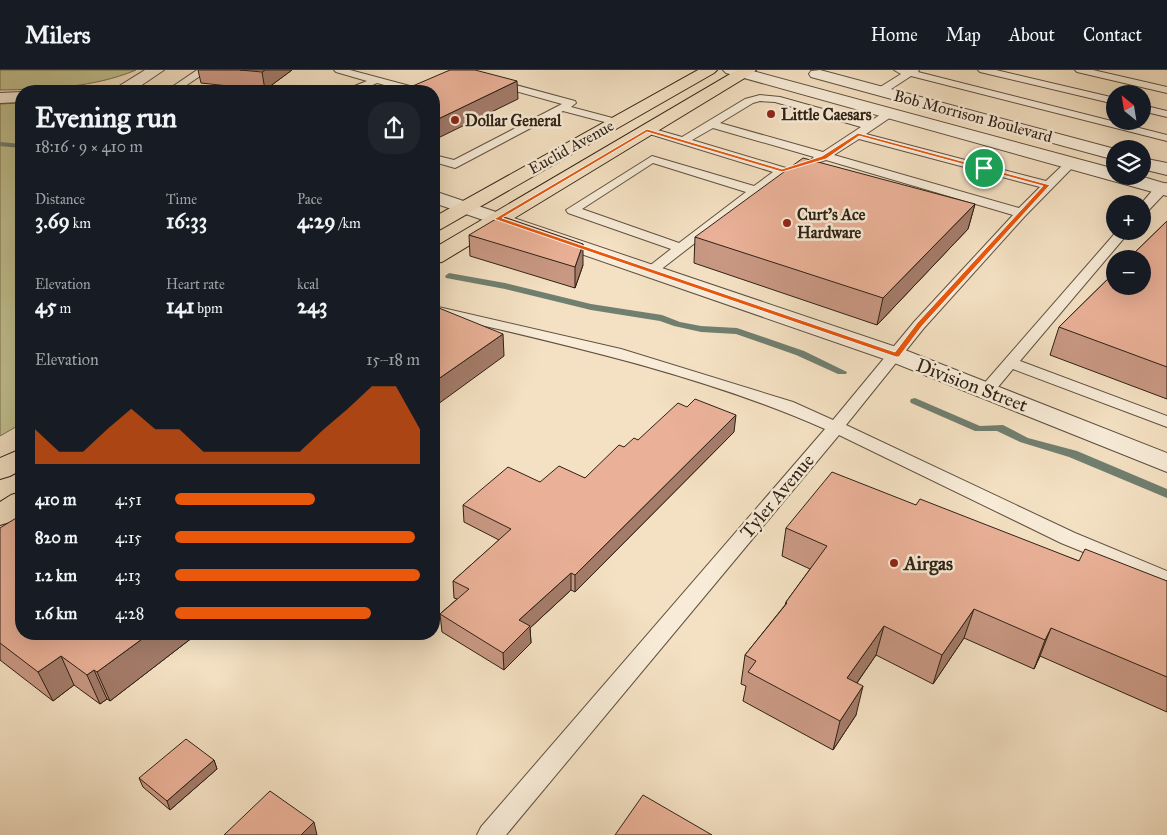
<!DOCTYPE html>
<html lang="en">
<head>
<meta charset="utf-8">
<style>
	body { margin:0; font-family:"IM FELL Great Primer",serif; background:#20242c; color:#f1f3f6; height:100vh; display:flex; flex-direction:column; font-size:19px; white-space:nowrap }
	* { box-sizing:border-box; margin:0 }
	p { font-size:16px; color:#9ea1a6 }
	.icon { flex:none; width:28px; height:28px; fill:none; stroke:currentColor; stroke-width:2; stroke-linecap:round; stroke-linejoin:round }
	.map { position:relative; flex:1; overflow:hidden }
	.panel { position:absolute; left:15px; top:15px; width:425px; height:555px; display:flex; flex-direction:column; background:#171b24; border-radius:20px; box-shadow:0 5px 20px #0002 }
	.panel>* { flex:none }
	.needle { width:32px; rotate:330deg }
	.controls { position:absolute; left:1106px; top:15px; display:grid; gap:10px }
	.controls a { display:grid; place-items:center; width:45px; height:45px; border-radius:50%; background:#171b24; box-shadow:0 5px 20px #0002; font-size:25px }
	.pin { position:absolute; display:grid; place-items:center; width:42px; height:42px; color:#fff; margin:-21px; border:2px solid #fff; border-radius:50%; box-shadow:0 1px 5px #0007 }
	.round { display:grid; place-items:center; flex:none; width:52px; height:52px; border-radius:20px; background:#20242c }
	.summary { display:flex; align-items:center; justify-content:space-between; height:85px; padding:0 20px }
	h1 { font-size:28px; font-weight:700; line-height:38px }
	.figures { display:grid; grid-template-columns:repeat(3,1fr); gap:8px; height:85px; padding:5px 20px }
	.figures div { display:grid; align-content:center }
	.figures b { font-size:21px; font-weight:700 }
	.figures small { font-size:14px; font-weight:400 }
	.figures p { font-size:14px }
	.chart { height:140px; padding:10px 20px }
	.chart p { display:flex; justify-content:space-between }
	.chart svg { width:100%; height:90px; margin-top:5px; fill:#ea580c; opacity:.7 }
	ul { padding:0 20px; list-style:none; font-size:16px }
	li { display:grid; grid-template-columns:80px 60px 1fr; align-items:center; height:38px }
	li i { height:12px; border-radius:6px; background:#ea580c }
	header { display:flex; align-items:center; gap:30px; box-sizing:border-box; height:70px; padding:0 25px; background:#171b24; border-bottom:1px solid #363941 }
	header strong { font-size:24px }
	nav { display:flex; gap:28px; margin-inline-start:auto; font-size:18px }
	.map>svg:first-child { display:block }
	.green { fill:#c2c18f; stroke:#787152 }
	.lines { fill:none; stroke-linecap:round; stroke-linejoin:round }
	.stream { fill:#717f70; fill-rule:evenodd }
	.lane-casing { stroke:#605140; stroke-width:2 }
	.street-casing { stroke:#605140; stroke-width:2 }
	.primary-casing { stroke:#2e2115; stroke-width:2 }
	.lane { fill:#f8ecd8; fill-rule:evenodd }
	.street { fill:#f8ecd8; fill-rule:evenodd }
	.primary { fill:#f4e1c3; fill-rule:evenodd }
	.wall { fill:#c99883; stroke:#2e2115 }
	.shaded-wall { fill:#a47c6a; stroke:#2e2115 }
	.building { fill:#eab198; stroke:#2e2115 }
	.route { fill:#ea580c; stroke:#fff; fill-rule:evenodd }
	.poi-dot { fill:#8f2418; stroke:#f8ecd8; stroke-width:2 }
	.labels { text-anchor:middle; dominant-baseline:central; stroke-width:5; stroke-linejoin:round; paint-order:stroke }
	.far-poi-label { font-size:16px; font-weight:bold; fill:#2e2115; stroke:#f8ecd8; text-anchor:start }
	.far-street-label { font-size:16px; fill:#2e2115; stroke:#f8ecd8 }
	.street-label { font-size:19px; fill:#2e2115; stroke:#f8ecd8 }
	.poi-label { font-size:19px; font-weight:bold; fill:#2e2115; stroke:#f8ecd8; text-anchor:start }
</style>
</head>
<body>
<header>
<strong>Milers</strong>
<nav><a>Home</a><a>Map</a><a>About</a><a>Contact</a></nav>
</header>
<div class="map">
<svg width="1167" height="765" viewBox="0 0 1167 765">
	<rect width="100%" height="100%" fill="#f4e1c3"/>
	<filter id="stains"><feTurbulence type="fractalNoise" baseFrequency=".004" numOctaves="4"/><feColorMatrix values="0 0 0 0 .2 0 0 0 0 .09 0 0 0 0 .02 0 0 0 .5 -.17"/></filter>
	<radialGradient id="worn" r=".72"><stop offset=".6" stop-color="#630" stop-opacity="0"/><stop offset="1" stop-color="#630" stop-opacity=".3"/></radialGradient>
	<!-- green -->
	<g class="green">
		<path d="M 0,0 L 136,0 C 93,18 46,19 0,20 Z"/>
		<path d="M 21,33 L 21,354 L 0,366 L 0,34 Z"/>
	</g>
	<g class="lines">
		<!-- stream -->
		<g class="stream">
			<path d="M 0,72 L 21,74 L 21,78 L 0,76 Z"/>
			<path d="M 449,203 L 505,213 L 591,234 L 662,245 L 680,252 L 701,256 L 737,258 L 804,281 L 847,302 L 846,304 L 838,304 L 796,285 L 736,264 L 701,262 L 674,256 L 660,251 L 591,240 L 505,219 L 446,208 L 445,206 Z"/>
			<path d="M 915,328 L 980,356 L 1003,355 L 1028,368 L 1077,381 L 1167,419 L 1167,428 L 1069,387 L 1020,372 L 997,361 L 975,361 L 911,333 L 910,331 L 911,329 Z"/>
		</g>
		<!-- lane casing -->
		<g class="lane-casing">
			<g id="lane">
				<path d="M 197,0 L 209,0 L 178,21 L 166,21 Z"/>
				<path d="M 334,0 L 350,0 L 421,19 L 422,21 L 406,21 L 377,13 L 359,21 L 346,21 L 347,19 L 367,11 L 336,2 Z"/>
				<path d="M 894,0 L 919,0 L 918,2 L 1167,65 L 1167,71 L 911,6 L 885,23 L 877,23 L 876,21 L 877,19 L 901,4 Z"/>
				<path d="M 978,0 L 996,0 L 1115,28 L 1115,34 L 980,2 Z"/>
				<path d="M 1075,0 L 1093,0 L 1167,17 L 1167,23 L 1077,2 Z"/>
				<path d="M 501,11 L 575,31 L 576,33 L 571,37 L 620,50 L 621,52 L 616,55 L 563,41 L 459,96 L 455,98 L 434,92 L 434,85 L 454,90 L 562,34 L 497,16 L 496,14 Z"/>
				<path d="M 760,25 L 780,27 L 869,52 L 886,41 L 894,41 L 895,43 L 894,45 L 866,64 L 1046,111 L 1067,91 L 1075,91 L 1077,93 L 1075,95 L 1025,146 L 924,258 L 846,355 L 1075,463 L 1167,501 L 1167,516 L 1061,473 L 839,365 L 506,765 L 477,765 L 481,757 L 825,359 C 700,304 566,275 434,244 L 434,236 L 621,279 L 793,332 L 833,350 L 914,252 L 1013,145 L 826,90 L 817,93 L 813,92 L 811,90 L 814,87 L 713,58 L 692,70 L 786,98 L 788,101 L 655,204 L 650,205 L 643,201 L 671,179 L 568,143 L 566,140 L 652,86 L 754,116 L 773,102 L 643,62 L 641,60 L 647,57 L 682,67 L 745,29 ZM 760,31 L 775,32 L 861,57 L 823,82 L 720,53 L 753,33 ZM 859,69 L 1040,117 L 1019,138 L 834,85 ZM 653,93 L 746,122 L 679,173 L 582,139 Z"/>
				<path d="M 1142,35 L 1167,41 L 1167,47 L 1142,41 Z"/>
				<path d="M 1167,113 L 1167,121 L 1146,143 L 1142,144 L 1142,134 L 1141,134 L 1157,115 Z"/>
				<path d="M 1117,161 L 1130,161 L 1020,291 L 1167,346 L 1167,357 L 1013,299 L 993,323 L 981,323 L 979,320 L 981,317 Z"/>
			</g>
		</g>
		<!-- street casing -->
		<g class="street-casing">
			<g id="street">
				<path d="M 145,0 L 164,0 L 133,21 L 114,21 L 116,18 Z"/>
				<path d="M 723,0 L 749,0 L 1115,99 L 1115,106 L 1140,106 L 1167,114 L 1167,126 L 726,3 Z"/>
				<path d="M 820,0 L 1115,79 L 1115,90 L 811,7 L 809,4 L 811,1 Z"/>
				<path d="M 21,22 L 21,32 L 0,33 L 0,23 Z"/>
				<path d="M 1142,88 L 1167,93 L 1167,105 L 1142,99 Z"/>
				<path d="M 434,121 L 905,280 L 1167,383 L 1167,402 L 887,290 L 434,133 Z"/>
			</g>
		</g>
		<!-- primary casing -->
		<g class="primary-casing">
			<g id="primary">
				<path d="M 698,0 L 717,0 L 714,3 L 441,159 L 434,161 L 434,147 Z"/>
				<path d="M 737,0 L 756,0 L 753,3 L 442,192 L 434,193 L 434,178 Z"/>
				<path d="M 21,379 L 21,400 L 10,406 L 0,409 L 0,388 Z"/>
				<path d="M 21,422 L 21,445 L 10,452 L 0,455 L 0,432 L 11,425 Z"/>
			</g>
		</g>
		<!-- lane -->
		<use href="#lane" class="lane"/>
		<!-- street -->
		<use href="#street" class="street"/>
		<!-- primary -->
		<use href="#primary" class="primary"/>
	</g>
	<!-- wall -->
	<g class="wall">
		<path d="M 198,0 L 292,0 L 265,20 L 201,13 Z"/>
		<path d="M 975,134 L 968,159 L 877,255 L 694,193 L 695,167 Z"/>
		<path d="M 1167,151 L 1167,329 L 1050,285 L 1059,257 Z"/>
		<path d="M 469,165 L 583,195 L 575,218 L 470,186 Z"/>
		<path d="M 734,362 L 575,522 L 571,520 L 530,558 L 531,573 L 504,600 L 442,562 L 440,544 L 457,529 L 454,528 L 453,511 L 499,470 L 464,452 L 463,435 L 540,412 L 585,408 L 624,377 L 638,370 Z"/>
		<path d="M 916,435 L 1079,491 L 1167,511 L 1167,642 L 1040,586 L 1034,599 L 964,568 L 933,614 L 876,585 L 857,613 L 856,645 L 833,680 L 743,631 L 746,616 L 741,614 L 745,585 L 785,535 L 786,532 L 810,499 L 782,486 L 786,458 Z"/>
		<path d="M 0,458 L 21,564 L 197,564 L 110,631 L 107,629 L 100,634 L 74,615 L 53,631 L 0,590 Z"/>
		<path d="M 214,690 L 217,699 L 170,740 L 143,717 L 139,708 Z"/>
	</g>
	<!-- shaded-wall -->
	<g class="shaded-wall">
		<path d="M 265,0 L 292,0 L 265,20 L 262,2 Z"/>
		<path d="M 517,11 L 518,29 L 434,70 L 434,51 Z"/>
		<path d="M 975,134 L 968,159 L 877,255 L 883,228 Z"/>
		<path d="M 583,174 L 583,195 L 575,218 L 575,197 Z"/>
		<path d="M 503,264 L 504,286 L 434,337 L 434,312 Z"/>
		<path d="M 736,345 L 734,362 L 575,522 L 575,505 Z"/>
		<path d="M 571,503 L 571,520 L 530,558 L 531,573 L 504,600 L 503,583 L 519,550 Z"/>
		<path d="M 974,539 L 964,568 L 933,614 L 942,585 Z"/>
		<path d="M 884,556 L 876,585 L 840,637 L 847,608 Z"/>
		<path d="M 1051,558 L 1040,586 L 1034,599 L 1045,570 Z"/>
		<path d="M 149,564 L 197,564 L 110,631 L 97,602 Z"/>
		<path d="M 61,586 L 74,615 L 53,631 L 38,602 Z"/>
		<path d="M 94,600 L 107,629 L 100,634 L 87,605 Z"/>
		<path d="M 863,616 L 856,645 L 833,680 L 840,651 Z"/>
		<path d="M 214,690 L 217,699 L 170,740 L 167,731 Z"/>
		<path d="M 314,752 L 317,765 L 301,765 Z"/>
	</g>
	<!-- building -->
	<g class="building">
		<path d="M 240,0 L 265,0 L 262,2 Z"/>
		<path d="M 450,0 L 475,0 L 517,11 L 434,51 L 434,21 L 401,21 Z"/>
		<path d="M 803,88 L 975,134 L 883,228 L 695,167 Z"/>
		<path d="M 501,146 L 583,174 L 575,197 L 469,165 Z"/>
		<path d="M 1167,151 L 1167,297 L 1059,257 L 1115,202 L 1115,216 L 1142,216 L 1142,189 L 1128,189 Z"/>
		<path d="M 434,236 L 503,264 L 434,312 Z"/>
		<path d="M 695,329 L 736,345 L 575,505 L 571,503 L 519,550 L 530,556 L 503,583 L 440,544 L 469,519 L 453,511 L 511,459 L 463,435 L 508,397 L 540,412 L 559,396 L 585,408 L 619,375 L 624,377 L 634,368 L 638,370 L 678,333 L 687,337 Z"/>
		<path d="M 832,402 L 916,435 L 920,429 L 1079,491 L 1085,479 L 1167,511 L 1167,607 L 1051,558 L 1045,570 L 974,539 L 942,585 L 884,556 L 847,608 L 863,616 L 840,651 L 748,602 L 756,591 L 745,585 L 787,533 L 786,532 L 827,476 L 786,458 Z"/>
		<path d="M 21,445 L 21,564 L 149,564 L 97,602 L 94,600 L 87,605 L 61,586 L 38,602 L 0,573 L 0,458 Z"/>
		<path d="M 186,669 L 214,690 L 167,731 L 139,708 Z"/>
		<path d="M 270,721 L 314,752 L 301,765 L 224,765 Z"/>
		<path d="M 643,725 L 712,765 L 615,765 Z"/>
	</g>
	<!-- route -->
	<path class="route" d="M 647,59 L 782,99 L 822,86 L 858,63 L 1050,115 L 922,256 L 899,287 L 896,287 L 494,149 ZM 647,62 L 782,102 L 826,89 L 859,66 L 1043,116 L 917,253 L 895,282 L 502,148 Z"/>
	<!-- markers -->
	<g class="poi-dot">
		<circle cx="771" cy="44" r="5"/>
		<circle cx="455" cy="50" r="5"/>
		<circle cx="787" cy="153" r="5"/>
		<circle cx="894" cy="493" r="5"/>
	</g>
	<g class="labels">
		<!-- far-poi labels -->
		<g class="far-poi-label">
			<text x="781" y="44">Little Caesars</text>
			<text x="465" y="50">Dollar General</text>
			<text x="797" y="144">Curt's Ace<tspan x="797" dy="18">Hardware</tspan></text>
		</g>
		<!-- far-street labels -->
		<g class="far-street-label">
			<text transform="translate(973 46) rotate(15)">Bob Morrison Boulevard</text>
			<text transform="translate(571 77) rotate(-29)">Euclid Avenue</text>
		</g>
		<!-- street labels -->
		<g class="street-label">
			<text transform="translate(972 315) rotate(21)">Division Street</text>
			<text transform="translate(777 426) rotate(-50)">Tyler Avenue</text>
		</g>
		<!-- poi labels -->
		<g class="poi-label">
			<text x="904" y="493">Airgas</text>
		</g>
	</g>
	<rect width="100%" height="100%" filter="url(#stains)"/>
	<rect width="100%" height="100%" fill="url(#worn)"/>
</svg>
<div class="controls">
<a><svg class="needle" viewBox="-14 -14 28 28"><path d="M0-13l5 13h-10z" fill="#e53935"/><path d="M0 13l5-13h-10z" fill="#9ea1a6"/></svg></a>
<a><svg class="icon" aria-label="layers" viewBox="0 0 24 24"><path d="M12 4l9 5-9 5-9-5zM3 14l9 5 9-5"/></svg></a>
<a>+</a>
<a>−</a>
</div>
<div class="pin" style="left:984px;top:98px;background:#1e9e55"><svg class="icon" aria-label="arrive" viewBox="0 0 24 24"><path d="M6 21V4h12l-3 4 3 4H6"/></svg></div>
<section class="panel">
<div class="summary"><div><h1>Evening run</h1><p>18:16 · 9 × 410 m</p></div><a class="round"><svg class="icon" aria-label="share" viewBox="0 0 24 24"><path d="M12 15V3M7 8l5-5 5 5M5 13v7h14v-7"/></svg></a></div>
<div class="figures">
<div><p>Distance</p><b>3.69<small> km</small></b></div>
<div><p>Time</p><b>16:33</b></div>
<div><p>Pace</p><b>4:29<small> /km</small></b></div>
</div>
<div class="figures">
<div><p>Elevation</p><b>45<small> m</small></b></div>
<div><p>Heart rate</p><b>141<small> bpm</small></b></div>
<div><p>kcal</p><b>243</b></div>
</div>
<div class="chart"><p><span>Elevation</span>15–18 m</p>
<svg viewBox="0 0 160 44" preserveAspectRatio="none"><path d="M0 44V27L10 38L20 38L30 27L40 17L50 27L60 27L70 38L80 38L90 38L100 38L110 38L120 27L130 17L140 6L150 6L160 27V44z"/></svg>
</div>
<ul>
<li><b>410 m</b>4:51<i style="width:57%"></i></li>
<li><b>820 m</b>4:15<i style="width:98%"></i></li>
<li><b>1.2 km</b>4:13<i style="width:100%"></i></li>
<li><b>1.6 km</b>4:28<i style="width:80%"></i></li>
</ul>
</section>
</div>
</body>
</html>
